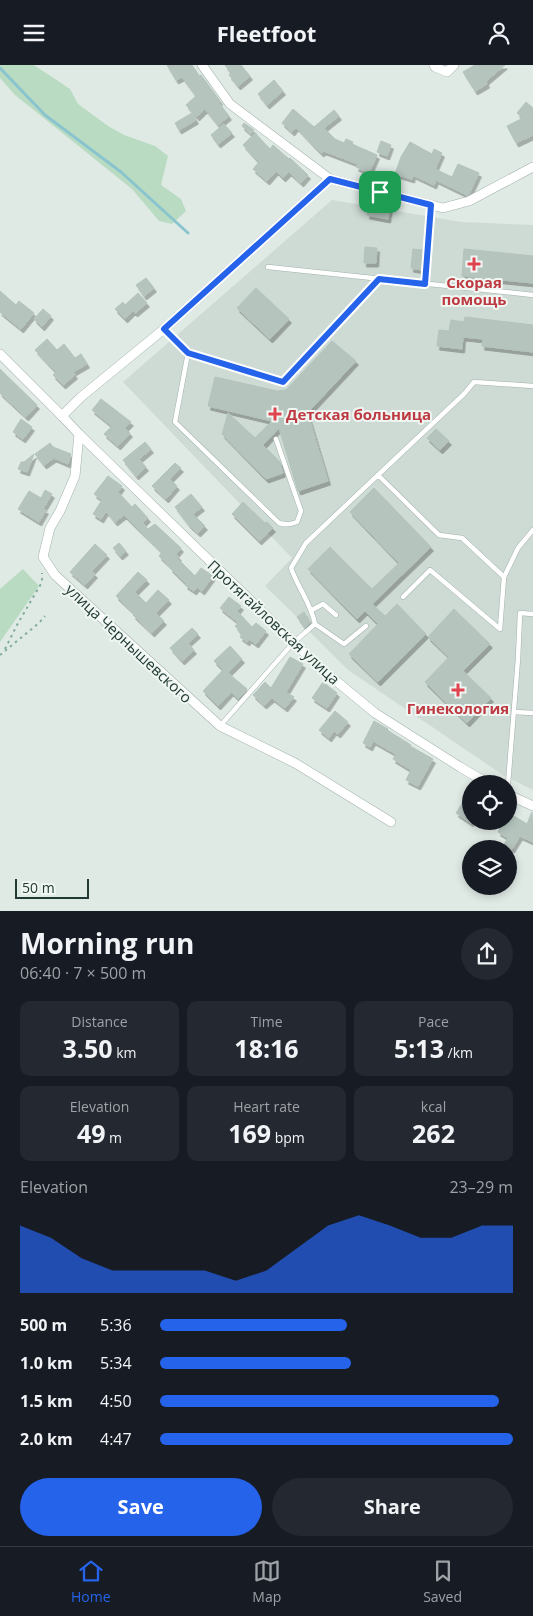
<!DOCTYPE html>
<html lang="en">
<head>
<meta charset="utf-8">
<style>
	body { margin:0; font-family:"Open Sans",sans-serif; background:#242831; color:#f1f3f6; height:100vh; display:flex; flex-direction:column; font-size:19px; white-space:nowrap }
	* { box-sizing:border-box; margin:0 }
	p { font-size:16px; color:#9ea1a6 }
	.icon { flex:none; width:28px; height:28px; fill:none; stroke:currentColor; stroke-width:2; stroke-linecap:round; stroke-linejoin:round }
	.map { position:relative; height:846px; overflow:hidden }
	.details { display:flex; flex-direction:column; background:#171b24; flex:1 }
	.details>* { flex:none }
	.tools { position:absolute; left:462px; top:710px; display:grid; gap:10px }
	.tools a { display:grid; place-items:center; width:55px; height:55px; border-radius:50%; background:#171b24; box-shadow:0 2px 8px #0003; font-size:25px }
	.scale { position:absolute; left:15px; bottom:12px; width:74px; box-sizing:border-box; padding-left:5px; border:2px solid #213a33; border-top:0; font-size:14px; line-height:18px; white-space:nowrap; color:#213a33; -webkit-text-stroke:4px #f0f7f3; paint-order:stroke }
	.pin { position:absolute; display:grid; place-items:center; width:42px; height:42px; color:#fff; margin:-21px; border-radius:10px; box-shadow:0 2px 8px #0006 }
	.round { display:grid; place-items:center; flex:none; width:52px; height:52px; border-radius:26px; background:#242831 }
	.head { display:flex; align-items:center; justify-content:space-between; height:85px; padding:0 20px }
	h1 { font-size:28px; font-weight:700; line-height:38px }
	.figures { display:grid; grid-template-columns:repeat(3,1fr); gap:8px; height:85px; padding:5px 20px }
	.figures div { display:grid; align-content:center; border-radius:10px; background:#242831; text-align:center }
	.figures b { font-size:25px; font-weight:700 }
	.figures small { font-size:14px; font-weight:400 }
	.figures p { font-size:14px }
	.chart { height:140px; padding:10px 20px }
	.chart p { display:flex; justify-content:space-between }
	.chart svg { width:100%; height:90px; margin-top:5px; fill:#2563eb; opacity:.7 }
	.button { display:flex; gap:10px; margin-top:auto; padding:10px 20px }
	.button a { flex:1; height:58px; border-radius:30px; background:#2563eb; color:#fff; font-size:20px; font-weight:700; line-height:58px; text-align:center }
	.button a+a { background:#242831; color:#f1f3f6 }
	ul { padding:0 20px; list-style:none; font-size:16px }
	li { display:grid; grid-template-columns:80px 60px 1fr; align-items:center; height:38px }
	li i { height:12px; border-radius:6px; background:#2563eb }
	header { display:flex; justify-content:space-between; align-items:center; height:65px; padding:0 20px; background:#171b24; font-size:22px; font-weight:700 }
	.dock { display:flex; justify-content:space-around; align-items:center; height:70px; border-top:1px solid #363941; background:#171b24; font-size:14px; color:#9ea1a6 }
	.dock a { display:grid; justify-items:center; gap:2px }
	.dock .active { color:#2563eb }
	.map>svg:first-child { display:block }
	.built { fill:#cedad4 }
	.green { fill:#b9dbc2 }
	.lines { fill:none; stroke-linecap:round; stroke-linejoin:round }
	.stream { stroke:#8ac4ce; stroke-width:3 }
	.building { fill:#b5c5be; stroke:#b3c3bc; filter:url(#shadow) }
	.service-casing { stroke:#a3b2ac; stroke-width:5.5 }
	.minor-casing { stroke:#a3b2ac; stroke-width:10 }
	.path { stroke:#81ad9e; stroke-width:2; stroke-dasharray:2.5 4; stroke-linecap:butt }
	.service { stroke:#fff; stroke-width:4.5 }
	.minor { stroke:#fff; stroke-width:9 }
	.route-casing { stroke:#fff; stroke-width:10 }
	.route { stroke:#2563eb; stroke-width:6 }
	.health-dot { fill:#e0444e; stroke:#f0f7f3; stroke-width:2 }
	.labels { text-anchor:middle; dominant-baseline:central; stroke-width:4; stroke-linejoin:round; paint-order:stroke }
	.health-label { font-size:15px; font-weight:bold; fill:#be3a42; stroke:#f0f7f3 }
	.street-label { font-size:15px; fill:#213a33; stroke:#f0f7f3 }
</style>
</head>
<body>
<header><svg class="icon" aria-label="menu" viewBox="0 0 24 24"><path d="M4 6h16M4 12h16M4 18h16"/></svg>Fleetfoot<svg class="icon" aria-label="person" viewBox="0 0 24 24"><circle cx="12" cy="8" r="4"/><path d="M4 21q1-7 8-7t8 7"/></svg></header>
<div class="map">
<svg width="533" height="846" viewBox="0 0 533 846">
	<defs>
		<filter id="shadow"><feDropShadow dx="2.5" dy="4" stdDeviation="0" flood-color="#0004"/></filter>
	</defs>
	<rect width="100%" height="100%" fill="#e0eae5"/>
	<!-- built -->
	<path class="built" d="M 332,135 L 461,157 L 533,160 L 533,725 L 503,710 L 348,605 L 308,565 L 305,563 L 297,552 L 265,521 L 292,493 L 123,317 Z"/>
	<!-- green -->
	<g class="green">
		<path d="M 0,0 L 34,0 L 70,24 L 78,39 L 108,61 L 124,70 L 155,81 L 168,91 L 161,120 L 181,134 L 186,146 L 172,159 L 159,156 L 132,124 L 15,30 L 0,13 Z"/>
		<path d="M 23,504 L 39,521 L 0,577 L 0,524 Z"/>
	</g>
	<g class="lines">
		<!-- stream -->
		<path class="stream" d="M 0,3 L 45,50 L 121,107 L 188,168"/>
	</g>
	<!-- building -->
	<g class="building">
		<path d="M 167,0 L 192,0 L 199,11 L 201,10 L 220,36 L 219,38 L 229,51 L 218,60 L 205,44 L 197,52 L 186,40 L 196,31 L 182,12 L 176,15 Z"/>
		<path d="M 225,0 L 241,0 L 250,11 L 238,21 L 229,10 L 231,8 Z"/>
		<path d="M 475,0 L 505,0 L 486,16 L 487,19 L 475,26 L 463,7 Z"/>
		<path d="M 274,15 L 283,26 L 267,40 L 258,29 Z"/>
		<path d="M 526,37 L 533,43 L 533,70 L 516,78 L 507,61 L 523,53 L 517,48 Z"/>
		<path d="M 293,44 L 314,62 L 334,45 L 339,51 L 324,63 L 335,74 L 344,78 L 346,74 L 353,77 L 352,79 L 377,90 L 369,108 L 356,102 L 358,99 L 324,86 L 321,88 L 296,62 L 292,67 L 282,58 Z"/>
		<path d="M 192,48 L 196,55 L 179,65 L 175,58 Z"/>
		<path d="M 244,58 L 254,65 L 251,69 L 242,61 Z"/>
		<path d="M 224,59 L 232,68 L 218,79 L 211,70 Z"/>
		<path d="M 255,68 L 270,84 L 273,80 L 289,94 L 290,93 L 308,110 L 301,118 L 289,107 L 283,113 L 276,106 L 267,116 L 253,104 L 259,97 L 243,80 Z"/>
		<path d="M 381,76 L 391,80 L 387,91 L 377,87 Z"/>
		<path d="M 410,77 L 432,89 L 434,84 L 442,88 L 435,104 L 452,112 L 458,99 L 479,108 L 469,129 L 467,130 L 436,115 L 434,120 L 413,110 L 412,114 L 395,109 L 401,92 Z"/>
		<path d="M 369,138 L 390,142 L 388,154 L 367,150 Z"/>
		<path d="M 365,182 L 377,183 L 376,198 L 364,198 Z"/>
		<path d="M 413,184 L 423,185 L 421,205 L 411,203 Z"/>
		<path d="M 464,184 L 533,191 L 533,218 L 462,211 Z"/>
		<path d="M 146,213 L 154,223 L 144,231 L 136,220 Z"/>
		<path d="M 256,223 L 289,254 L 270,274 L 237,243 Z"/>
		<path d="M 0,226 L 16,240 L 19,236 L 34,248 L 21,264 L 0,247 Z"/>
		<path d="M 138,228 L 147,238 L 135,248 L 133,246 L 125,254 L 115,244 L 123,237 L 125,240 Z"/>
		<path d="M 43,244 L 51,251 L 42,262 L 34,254 Z"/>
		<path d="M 465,252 L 533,260 L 533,287 L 482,281 L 483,274 L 463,272 L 462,284 L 437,281 L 439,265 L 449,266 L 451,255 L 464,257 Z"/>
		<path d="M 47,274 L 57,285 L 64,279 L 75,293 L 81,289 L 87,299 L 73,307 L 75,310 L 63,320 L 53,310 L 56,307 L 35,285 Z"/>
		<path d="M 332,276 L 356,296 L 311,344 L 309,353 L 328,416 L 298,426 L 279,363 L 263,380 L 280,397 L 283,408 L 266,414 L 222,369 L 228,348 L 255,373 L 272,356 L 208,341 L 215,312 L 277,326 L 286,325 Z"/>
		<path d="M 0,304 L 37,340 L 26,352 L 0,328 Z"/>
		<path d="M 101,334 L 131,357 L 125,363 L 130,368 L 118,381 L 104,369 L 112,361 L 92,345 Z"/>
		<path d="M 21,354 L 32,362 L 23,374 L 13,367 Z"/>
		<path d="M 436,364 L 449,376 L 440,385 L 427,373 Z"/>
		<path d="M 145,377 L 151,384 L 139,394 L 146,402 L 136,411 L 123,395 Z"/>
		<path d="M 50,378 L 53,382 L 71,389 L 68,399 L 54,393 L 44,400 L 35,389 Z"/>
		<path d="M 34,389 L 27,407 L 18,404 L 21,397 L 24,397 Z"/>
		<path d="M 175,398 L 181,403 L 170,414 L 177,421 L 166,434 L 152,421 Z"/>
		<path d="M 108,411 L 122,421 L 118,427 L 132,442 L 135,439 L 148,453 L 143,458 L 148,464 L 155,459 L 181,483 L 176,489 L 179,492 L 177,493 L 195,511 L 201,503 L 213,511 L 202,526 L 197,522 L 194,526 L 185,520 L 186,519 L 170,503 L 171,502 L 159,491 L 162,487 L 124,450 L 115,457 L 106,446 L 101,454 L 93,449 L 102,435 L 94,429 Z"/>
		<path d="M 374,423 L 431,482 L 372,539 L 385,551 L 397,539 L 426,569 L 378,617 L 349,589 L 378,559 L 365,546 L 357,554 L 308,504 L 330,482 L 372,524 L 399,498 L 350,447 Z"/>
		<path d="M 45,425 L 52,429 L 43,444 L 46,445 L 39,457 L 18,444 L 29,426 L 41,433 Z"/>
		<path d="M 191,429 L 202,442 L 193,449 L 205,461 L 198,468 L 189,460 L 175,442 Z"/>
		<path d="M 243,437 L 265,458 L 267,457 L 273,463 L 259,476 L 232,449 Z"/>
		<path d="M 119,478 L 126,486 L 120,491 L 113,483 Z"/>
		<path d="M 95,479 L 107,490 L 92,506 L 95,509 L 85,520 L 70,507 Z"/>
		<path d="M 138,507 L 147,515 L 135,527 L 146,538 L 158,525 L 169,535 L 156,548 L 164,556 L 152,568 L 133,550 L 135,549 L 116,531 Z"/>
		<path d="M 229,532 L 241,541 L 237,546 L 252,562 L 256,558 L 266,566 L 256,579 L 249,574 L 247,577 L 240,572 L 242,569 L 235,561 L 239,558 L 220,543 Z"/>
		<path d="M 454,544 L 490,579 L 463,606 L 491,633 L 467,658 L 425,617 L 449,592 L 428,572 Z"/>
		<path d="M 304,547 L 310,558 L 305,563 L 297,552 Z"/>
		<path d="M 192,563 L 198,569 L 188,578 L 194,585 L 182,596 L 170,583 Z"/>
		<path d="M 230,581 L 242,594 L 228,608 L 247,624 L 238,634 L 231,627 L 218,641 L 203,626 L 223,605 L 214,596 Z"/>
		<path d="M 290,592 L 303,599 L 286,627 L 294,632 L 285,643 L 272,633 L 264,640 L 253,630 L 265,617 L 271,623 Z"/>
		<path d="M 323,617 L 337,628 L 327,643 L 312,633 Z"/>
		<path d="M 335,646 L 348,657 L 338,669 L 334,666 L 329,673 L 319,665 Z"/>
		<path d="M 374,656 L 388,664 L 387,665 L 411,680 L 410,681 L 433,694 L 418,721 L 406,715 L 411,705 L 393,694 L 396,689 L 373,676 L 370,682 L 363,678 Z"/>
		<path d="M 471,725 L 471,758 L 456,748 Z"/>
		<path d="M 532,747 L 533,777 L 520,771 L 512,784 L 504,779 L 508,773 L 498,767 L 504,756 L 509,756 L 509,748 L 527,759 Z"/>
		<path d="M 471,784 L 471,806 L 462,800 Z"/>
	</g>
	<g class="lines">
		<!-- service casing -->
		<g class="service-casing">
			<g id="service">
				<path d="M 268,202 L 533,230"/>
				<path d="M 425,219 L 431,140"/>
				<path d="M 164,264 L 188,288 L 283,317 L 379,215"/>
				<path d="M 188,288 L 175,357 L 279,458 C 285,460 290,460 297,457 L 301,446 L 276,374"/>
				<path d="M 378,410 L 464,329 L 474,317 L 533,321"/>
				<path d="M 504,512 L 518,483 L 533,465"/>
				<path d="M 312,545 L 323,539 L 336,550"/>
				<path d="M 315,559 L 344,579 L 366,561"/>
				<path d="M 514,647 L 533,648"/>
				<path d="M 220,661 L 293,578 L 315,559 C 311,538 298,523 291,503 L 306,478 L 378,410 L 439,470 L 462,473 L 504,512 L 500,564 L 430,505 L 403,532"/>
				<path d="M 508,719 L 518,594 L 520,548 L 533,549"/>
			</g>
		</g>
		<!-- minor casing -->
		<g class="minor-casing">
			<g id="minor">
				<path d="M 202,0 L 230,39 L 330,114 L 443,143 L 469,136 L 533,102"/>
				<path d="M 434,0 L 435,2 L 447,7 L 454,0"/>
				<path d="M 0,289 L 62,351 L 79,369 L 318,601 L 375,648 L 460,702 L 489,719"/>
				<path d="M 62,351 L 81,332 L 164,264 L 330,114"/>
				<path d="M 79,369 L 75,411 L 60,446 L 50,463 L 43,492 L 55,510 L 220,661 L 295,698 L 391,757"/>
				<path d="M 509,730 L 533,741"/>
			</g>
		</g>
		<!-- path -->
		<g class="path">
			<path d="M 5,584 L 17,560 L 42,517 L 42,508"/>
			<path d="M 0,590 L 39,558 L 45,551"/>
		</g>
		<!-- service -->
		<use href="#service" class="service"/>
		<!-- minor -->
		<use href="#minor" class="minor"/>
	</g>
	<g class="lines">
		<!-- route casing -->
		<g class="route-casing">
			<path id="route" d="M 330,114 L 431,140 L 425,219 L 379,214 L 283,317 L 188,288 L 164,264 Z"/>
		</g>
		<!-- route -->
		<use href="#route" class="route"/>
	</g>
	<!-- markers -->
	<g class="health-dot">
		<path d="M471.5 191.5h5v5h5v5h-5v5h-5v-5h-5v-5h5z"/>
		<path d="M272.5 341.5h5v5h5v5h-5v5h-5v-5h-5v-5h5z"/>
		<path d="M455.5 617.5h5v5h5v5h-5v5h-5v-5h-5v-5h5z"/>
	</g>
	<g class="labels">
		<!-- health labels -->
		<g class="health-label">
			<text x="474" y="217">Скорая<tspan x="474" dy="17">помощь</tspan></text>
			<text x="286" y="349" text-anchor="start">Детская больница</text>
			<text x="458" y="643">Гинекология</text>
		</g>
		<!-- street labels -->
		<g class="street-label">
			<text transform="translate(274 557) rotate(43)">Протягайловская улица</text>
			<text transform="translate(129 578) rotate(43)">улица Чернышевского</text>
		</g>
	</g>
</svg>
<div class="tools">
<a><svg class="icon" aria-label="locate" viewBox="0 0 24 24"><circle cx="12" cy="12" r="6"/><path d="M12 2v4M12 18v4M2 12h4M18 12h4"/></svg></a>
<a><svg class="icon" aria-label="layers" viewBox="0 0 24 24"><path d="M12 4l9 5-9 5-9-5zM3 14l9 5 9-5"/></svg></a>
</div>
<div class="scale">50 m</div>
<div class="pin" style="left:380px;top:127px;background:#1e9e55"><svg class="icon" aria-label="arrive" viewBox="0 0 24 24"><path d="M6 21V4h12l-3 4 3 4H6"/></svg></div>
</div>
<section class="details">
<div class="head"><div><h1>Morning run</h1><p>06:40 · 7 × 500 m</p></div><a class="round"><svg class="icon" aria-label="share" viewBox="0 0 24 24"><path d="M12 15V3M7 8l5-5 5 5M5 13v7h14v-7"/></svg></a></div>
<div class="figures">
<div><p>Distance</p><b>3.50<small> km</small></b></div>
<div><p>Time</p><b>18:16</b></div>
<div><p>Pace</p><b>5:13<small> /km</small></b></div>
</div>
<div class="figures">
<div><p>Elevation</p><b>49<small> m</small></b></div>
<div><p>Heart rate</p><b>169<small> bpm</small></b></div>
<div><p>kcal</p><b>262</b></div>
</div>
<div class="chart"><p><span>Elevation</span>23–29 m</p>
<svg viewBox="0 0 160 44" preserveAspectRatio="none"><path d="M0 44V11L10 17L20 27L30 33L40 33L50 33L60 33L70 38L80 33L90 22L100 11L110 6L120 11L130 17L140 17L150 11L160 11V44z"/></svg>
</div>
<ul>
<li><b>500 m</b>5:36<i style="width:53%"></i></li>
<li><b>1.0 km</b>5:34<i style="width:54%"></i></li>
<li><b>1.5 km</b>4:50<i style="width:96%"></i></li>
<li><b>2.0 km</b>4:47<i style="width:100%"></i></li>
</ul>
<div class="button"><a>Save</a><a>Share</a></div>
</section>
<nav class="dock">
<a class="active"><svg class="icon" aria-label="home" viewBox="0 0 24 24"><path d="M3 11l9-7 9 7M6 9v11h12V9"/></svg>Home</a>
<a><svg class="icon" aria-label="map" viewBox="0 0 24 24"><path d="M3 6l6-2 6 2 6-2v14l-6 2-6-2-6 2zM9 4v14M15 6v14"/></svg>Map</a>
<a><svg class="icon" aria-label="saved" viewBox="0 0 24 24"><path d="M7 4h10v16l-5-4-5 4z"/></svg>Saved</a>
</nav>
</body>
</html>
